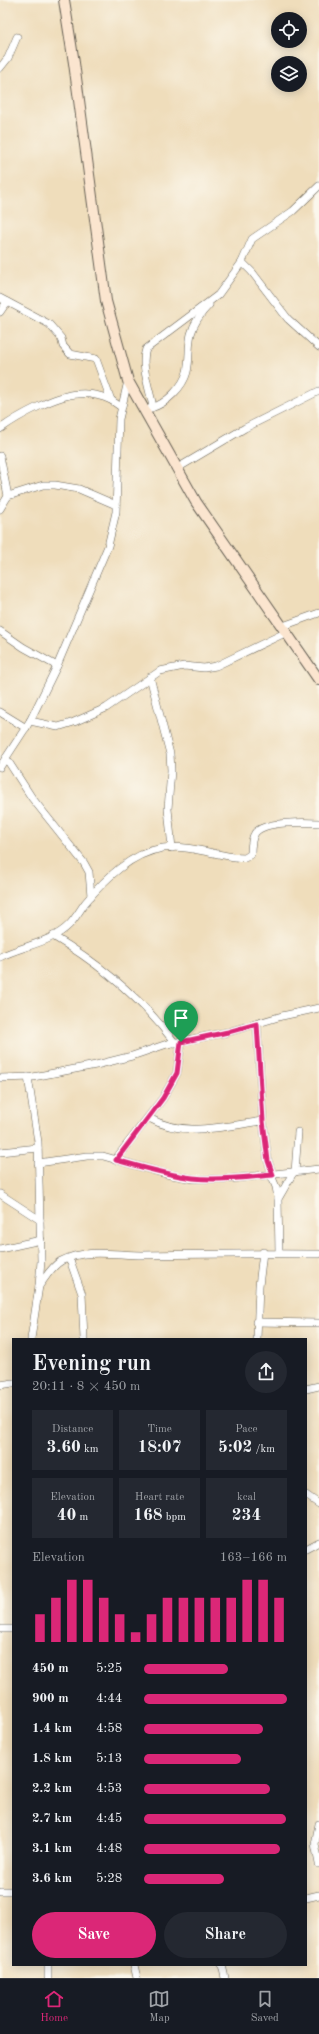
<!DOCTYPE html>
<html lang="en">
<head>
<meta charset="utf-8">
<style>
	body { margin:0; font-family:"Old Standard TT",serif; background:#242831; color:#f1f3f6; height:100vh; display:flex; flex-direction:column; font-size:15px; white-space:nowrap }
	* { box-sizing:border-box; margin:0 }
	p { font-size:13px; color:#9ea1a6 }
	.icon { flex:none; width:22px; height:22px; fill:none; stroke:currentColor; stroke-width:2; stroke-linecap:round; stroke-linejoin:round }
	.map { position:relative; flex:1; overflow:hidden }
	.drawer { position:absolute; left:12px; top:1338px; width:295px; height:628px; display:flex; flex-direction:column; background:#171b24; border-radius:0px; box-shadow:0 2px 10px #0003 }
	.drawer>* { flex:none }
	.controls { position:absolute; left:271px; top:12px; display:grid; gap:8px }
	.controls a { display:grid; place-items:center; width:36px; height:36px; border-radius:50%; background:#171b24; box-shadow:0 2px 10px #0003; font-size:20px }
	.pin { position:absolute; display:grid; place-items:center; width:34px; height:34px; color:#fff; margin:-41px -17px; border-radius:50% 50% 50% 0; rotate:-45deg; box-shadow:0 0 4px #0007 }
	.pin .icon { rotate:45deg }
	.round { display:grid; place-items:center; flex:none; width:42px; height:42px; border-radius:21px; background:#242831 }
	.head { display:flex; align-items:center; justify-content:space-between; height:68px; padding:0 20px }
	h1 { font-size:22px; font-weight:700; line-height:30px }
	.stats { display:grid; grid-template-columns:repeat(3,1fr); gap:6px; height:68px; padding:4px 20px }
	.stats div { display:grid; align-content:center; border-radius:0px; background:#242831; text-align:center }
	.stats b { font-size:17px; font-weight:700 }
	.stats small { font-size:11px; font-weight:400 }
	.stats p { font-size:11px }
	.chart { height:112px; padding:8px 20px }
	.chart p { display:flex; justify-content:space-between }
	.chart svg { width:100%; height:72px; margin-top:4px; stroke:#db2777; stroke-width:6 }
	.action { display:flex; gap:8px; margin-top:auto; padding:8px 20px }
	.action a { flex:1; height:46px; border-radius:24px; background:#db2777; color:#fff; font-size:16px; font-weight:700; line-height:46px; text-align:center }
	.action a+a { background:#242831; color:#f1f3f6 }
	ul { padding:0 20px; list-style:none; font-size:13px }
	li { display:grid; grid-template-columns:64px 48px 1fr; align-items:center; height:30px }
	li i { height:10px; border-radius:5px; background:#db2777 }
	.tabs { display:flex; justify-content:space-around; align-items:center; height:56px; border-top:1px solid #363941; background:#171b24; font-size:11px; color:#9ea1a6 }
	.tabs a { display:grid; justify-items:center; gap:2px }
	.tabs .current { color:#db2777 }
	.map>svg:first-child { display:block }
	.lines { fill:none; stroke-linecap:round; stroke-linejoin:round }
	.street-casing { stroke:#666054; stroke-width:8 }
	.secondary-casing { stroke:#666054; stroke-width:12 }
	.street { stroke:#fff; stroke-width:7 }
	.secondary { stroke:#fbe5cf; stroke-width:10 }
	.route-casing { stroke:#fff; stroke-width:8 }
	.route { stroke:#db2777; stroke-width:5 }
</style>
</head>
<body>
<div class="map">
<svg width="319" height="1978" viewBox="0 0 319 1978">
	<rect width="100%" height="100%" fill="#fbf7ec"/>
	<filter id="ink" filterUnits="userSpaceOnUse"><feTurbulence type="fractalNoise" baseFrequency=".025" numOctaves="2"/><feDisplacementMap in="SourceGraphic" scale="8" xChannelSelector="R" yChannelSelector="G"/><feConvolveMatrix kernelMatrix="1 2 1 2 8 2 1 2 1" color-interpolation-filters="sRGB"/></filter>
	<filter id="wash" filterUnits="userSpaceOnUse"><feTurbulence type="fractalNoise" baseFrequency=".012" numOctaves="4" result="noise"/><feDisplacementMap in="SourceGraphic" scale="16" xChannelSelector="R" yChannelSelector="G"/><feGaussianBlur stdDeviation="0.9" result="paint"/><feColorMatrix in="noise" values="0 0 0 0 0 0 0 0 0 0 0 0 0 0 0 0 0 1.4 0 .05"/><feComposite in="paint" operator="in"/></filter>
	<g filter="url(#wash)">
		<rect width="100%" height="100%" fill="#efddbb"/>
	</g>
	<g filter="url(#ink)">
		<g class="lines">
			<!-- street casing -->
			<g class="street-casing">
				<g id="street">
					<path d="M 0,68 L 8,58 L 17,37"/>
					<path d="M 242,262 L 252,272 L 288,319 L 319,347"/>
					<path d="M 0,298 L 49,324 L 61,338 L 63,346 L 70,354 L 96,359 L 111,400 L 121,407"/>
					<path d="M 0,312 L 7,302"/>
					<path d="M 153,407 C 150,390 140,365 146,349 L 218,295 L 242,262 L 252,239 L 293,211 L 319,186"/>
					<path d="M 151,408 C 166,404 183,387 187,372 C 190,359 188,346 191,334 C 194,323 201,313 209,305"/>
					<path d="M 0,429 C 18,416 56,395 78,394 C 89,393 102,396 111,400"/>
					<path d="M 0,456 L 8,496"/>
					<path d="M 176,469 L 245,428 L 319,391"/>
					<path d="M 0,509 L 8,496 L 43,485 L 55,485 L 79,489 L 116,505"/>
					<path d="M 283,626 L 319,613"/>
					<path d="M 0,631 L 23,647 L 57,666"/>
					<path d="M 150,677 L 170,754 L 171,770 L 168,809 L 172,848"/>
					<path d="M 0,712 L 26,728"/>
					<path d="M 30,721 L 58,727 L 74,722 L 106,708 L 160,671 L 184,666 L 204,668 L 216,666 L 287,632"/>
					<path d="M 6,758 L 32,798 L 84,863 L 89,872 L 91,896"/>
					<path d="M 0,767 L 30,721 L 57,666 L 108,546 L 116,512 L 119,419 L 128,381"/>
					<path d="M 53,936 C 100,964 142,999 175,1043"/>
					<path d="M 0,957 C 22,946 51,943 69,925 C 75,919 80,910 85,903 C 105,879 131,853 163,848 C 191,844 219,857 245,858 L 251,854 C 251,847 251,839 255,833 C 264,821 305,822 319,823"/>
					<path d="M 257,1024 L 263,1121 L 268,1161 L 273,1175"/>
					<path d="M 28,1077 L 38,1142 L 41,1261 L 39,1286 L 31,1339"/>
					<path d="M 0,1078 L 33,1077 L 96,1065 L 132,1056 L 167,1044 L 228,1032 L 282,1016 L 319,1008"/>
					<path d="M 149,1118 C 184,1138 225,1126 263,1121"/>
					<path d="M 0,1152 L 38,1148"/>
					<path d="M 115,1160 L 163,1098 L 177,1073 L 181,1042"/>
					<path d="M 38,1163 L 87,1156 L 103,1156 L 166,1174 L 194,1179 L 230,1179 L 319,1169"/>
					<path d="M 295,1172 L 298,1132"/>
					<path d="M 271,1175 L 276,1187 L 278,1198"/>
					<path d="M 0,1194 L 40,1220"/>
					<path d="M 0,1249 L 41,1240"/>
					<path d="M 279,1253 L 278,1199 L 293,1173"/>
					<path d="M 68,1259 L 71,1263 L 82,1294 L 84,1339"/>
					<path d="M 39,1286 C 46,1277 51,1267 61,1261 C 86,1248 115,1255 142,1255 C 201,1254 260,1253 319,1254"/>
					<path d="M 256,1322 L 319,1323"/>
					<path d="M 257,1339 L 259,1286 L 263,1252"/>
					<path d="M 0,1385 L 13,1383"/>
					<path d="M 306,1389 L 319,1386"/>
					<path d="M 306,1495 L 319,1504"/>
					<path d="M 306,1549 L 319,1542"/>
					<path d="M 0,1629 L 13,1629"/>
					<path d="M 319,1824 L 315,1844 L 319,1864"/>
					<path d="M 0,1891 L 13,1891"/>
					<path d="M 306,1898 L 319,1895"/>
					<path d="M 48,1965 L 48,1978"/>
					<path d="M 134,1965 L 137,1978"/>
					<path d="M 222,1965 L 225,1978"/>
				</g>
			</g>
			<!-- secondary casing -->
			<g class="secondary-casing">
				<path id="secondary" d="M 64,0 L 74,63 L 106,301 L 128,381 L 196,502 L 319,680"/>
			</g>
			<!-- street -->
			<use href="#street" class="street"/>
			<!-- secondary -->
			<use href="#secondary" class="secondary"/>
		</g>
	</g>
	<g class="lines" filter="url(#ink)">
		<!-- route casing -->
		<g class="route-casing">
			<path id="route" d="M 257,1024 L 263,1121 L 268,1161 L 273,1175 C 247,1177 219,1181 193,1178 C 167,1175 141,1167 116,1160 L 163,1098 L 177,1073 L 181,1042 L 228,1032 Z"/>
		</g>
		<!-- route -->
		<use href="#route" class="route"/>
	</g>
</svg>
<div class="controls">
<a><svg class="icon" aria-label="locate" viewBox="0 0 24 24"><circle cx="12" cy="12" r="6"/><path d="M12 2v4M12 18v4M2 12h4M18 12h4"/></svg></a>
<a><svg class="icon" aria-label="layers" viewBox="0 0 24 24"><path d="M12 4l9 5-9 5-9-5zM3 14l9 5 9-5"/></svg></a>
</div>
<div class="pin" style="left:181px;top:1042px;background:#1e9e55"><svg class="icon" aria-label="arrive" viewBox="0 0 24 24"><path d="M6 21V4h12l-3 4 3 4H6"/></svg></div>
<section class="drawer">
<div class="head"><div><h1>Evening run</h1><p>20:11 · 8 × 450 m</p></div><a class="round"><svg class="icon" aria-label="share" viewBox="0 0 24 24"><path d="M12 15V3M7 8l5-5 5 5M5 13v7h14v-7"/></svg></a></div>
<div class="stats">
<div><p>Distance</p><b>3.60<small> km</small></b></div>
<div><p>Time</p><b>18:07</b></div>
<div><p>Pace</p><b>5:02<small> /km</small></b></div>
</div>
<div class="stats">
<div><p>Elevation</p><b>40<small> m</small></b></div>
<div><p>Heart rate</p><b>168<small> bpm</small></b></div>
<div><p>kcal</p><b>234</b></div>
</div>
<div class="chart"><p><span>Elevation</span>163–166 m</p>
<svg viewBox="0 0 160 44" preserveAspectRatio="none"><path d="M5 44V27M15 44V17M25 44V6M35 44V6M45 44V17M55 44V27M65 44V38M75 44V27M85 44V17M95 44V17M105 44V17M115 44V17M125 44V17M135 44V6M145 44V6M155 44V17"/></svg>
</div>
<ul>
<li><b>450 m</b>5:25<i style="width:59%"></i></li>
<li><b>900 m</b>4:44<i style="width:100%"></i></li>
<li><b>1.4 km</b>4:58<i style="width:83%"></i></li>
<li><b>1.8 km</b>5:13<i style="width:68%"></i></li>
<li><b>2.2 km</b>4:53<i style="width:88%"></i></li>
<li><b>2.7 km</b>4:45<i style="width:99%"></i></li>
<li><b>3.1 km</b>4:48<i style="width:95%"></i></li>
<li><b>3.6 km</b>5:28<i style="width:56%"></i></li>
</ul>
<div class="action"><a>Save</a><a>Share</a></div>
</section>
</div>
<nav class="tabs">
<a class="current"><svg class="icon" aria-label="home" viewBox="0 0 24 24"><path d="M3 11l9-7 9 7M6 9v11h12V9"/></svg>Home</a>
<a><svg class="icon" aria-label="map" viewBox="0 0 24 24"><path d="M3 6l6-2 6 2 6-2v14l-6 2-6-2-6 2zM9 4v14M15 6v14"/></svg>Map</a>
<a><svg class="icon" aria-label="saved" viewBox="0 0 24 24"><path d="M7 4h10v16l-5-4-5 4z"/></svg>Saved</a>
</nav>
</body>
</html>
